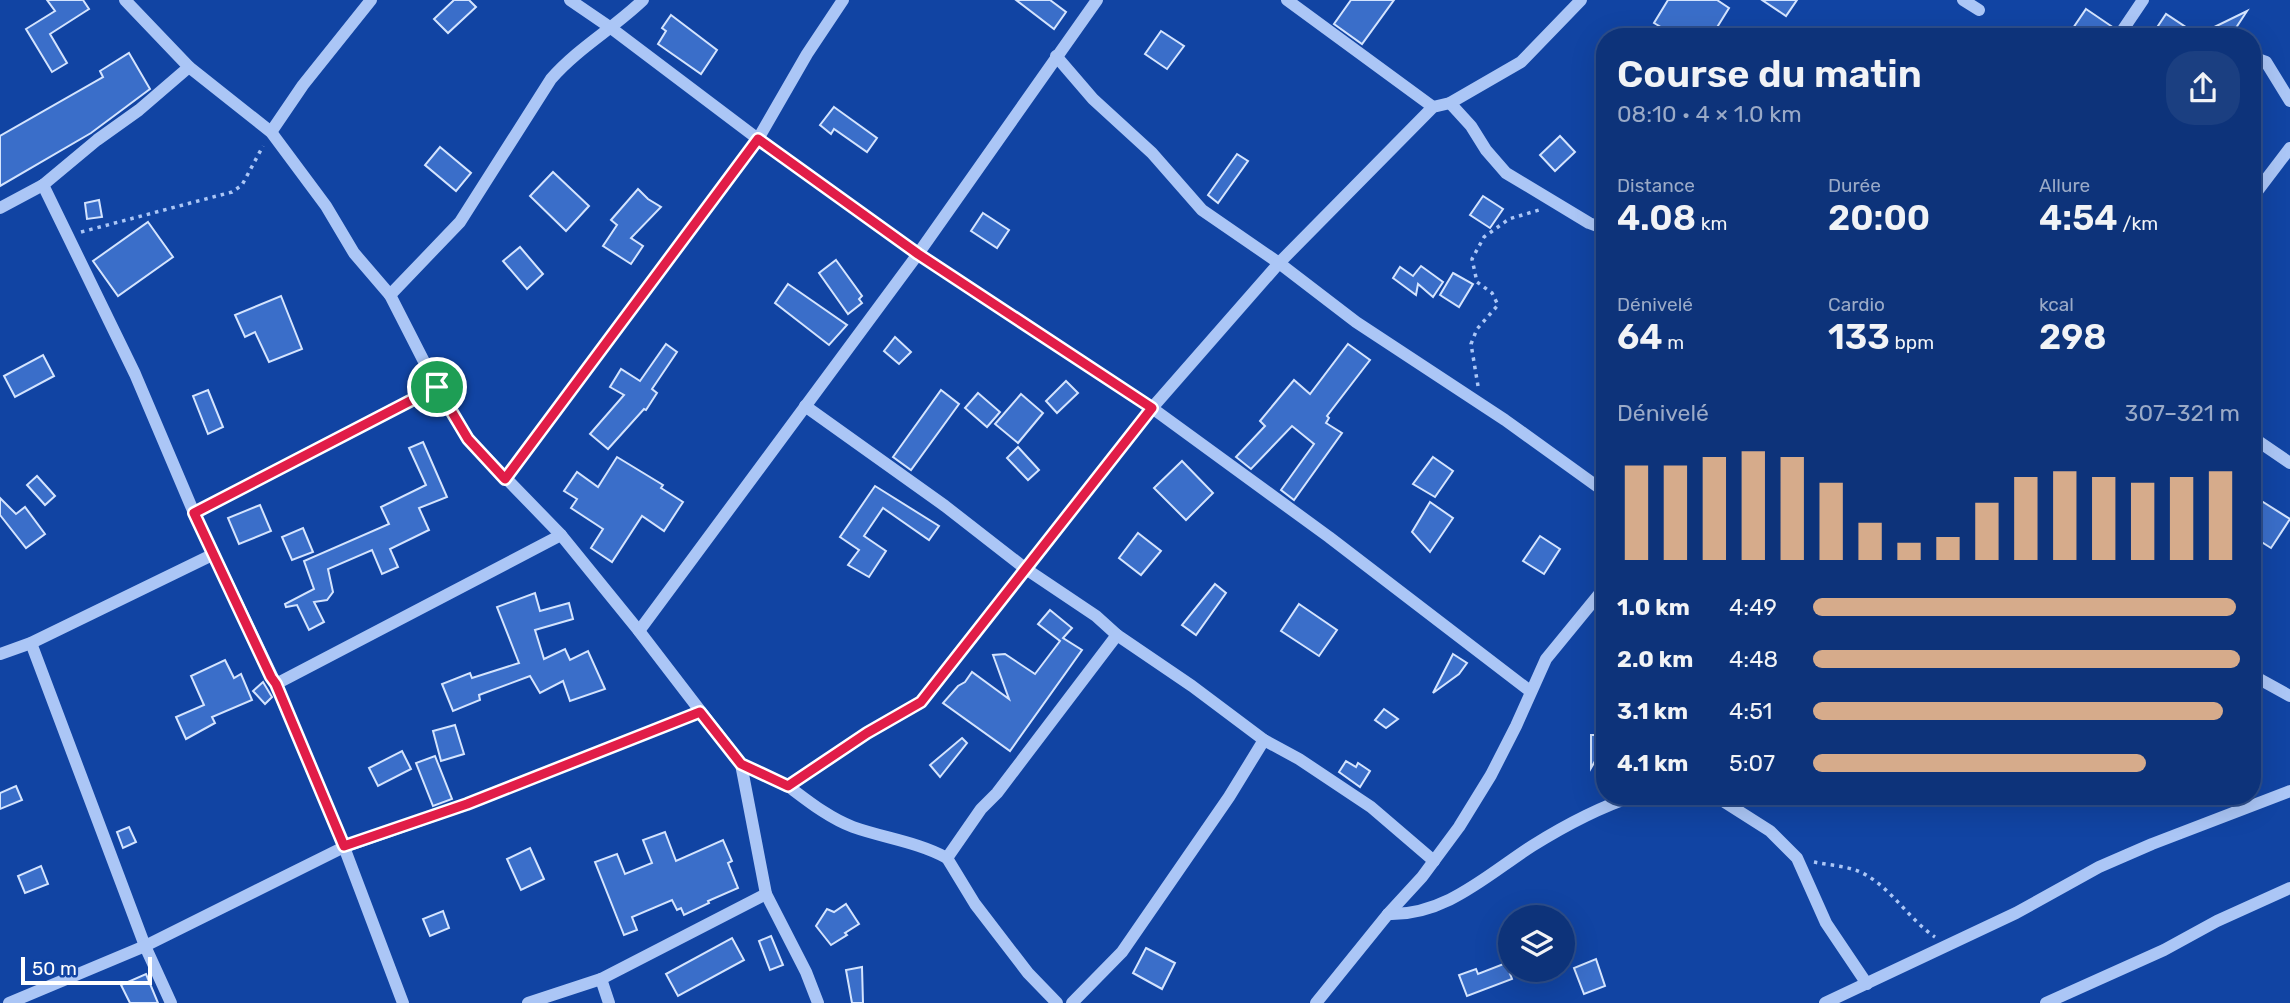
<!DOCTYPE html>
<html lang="fr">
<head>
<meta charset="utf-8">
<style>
	body { margin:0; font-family:Rubik,sans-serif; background:#1b3f81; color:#f1f3f6; height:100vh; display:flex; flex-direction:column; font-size:26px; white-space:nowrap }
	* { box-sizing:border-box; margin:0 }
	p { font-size:23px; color:#9aaac7 }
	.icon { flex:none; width:38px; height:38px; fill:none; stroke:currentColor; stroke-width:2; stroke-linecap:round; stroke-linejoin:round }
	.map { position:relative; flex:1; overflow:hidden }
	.details { position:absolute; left:1596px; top:28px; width:665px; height:777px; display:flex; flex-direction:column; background:#0d337a; border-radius:28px; box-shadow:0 7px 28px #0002,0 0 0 2px #2d4e8b }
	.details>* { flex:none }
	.fabs { position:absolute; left:1498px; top:905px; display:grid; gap:14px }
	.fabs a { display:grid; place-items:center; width:77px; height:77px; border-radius:50%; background:#0d337a; box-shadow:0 7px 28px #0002,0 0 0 2px #2d4e8b; font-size:35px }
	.scale { position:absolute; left:21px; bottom:18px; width:131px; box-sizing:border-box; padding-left:7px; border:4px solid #fff; border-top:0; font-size:19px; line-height:24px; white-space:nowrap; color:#fff; -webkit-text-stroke:5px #1144a3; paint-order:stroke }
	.pin { position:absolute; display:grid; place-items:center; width:60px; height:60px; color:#fff; margin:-30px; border:4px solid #fff; border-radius:50%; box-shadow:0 2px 7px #0007 }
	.round { display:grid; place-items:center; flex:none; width:74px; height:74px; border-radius:28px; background:#1b3f81 }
	.headline { display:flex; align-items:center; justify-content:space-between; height:119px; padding:0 21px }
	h1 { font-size:38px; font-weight:600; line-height:52px }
	.metrics { display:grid; grid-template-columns:repeat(3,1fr); gap:10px; height:119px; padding:7px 21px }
	.metrics div { display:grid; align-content:center }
	.metrics b { font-size:35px; font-weight:600 }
	.metrics small { font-size:19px; font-weight:400 }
	.metrics p { font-size:19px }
	.chart { height:196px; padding:14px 21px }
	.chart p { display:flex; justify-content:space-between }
	.chart svg { width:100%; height:126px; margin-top:7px; stroke:#d6ab8b; stroke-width:6 }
	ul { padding:0 21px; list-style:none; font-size:23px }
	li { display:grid; grid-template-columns:112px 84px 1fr; align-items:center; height:52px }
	li i { height:18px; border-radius:9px; background:#d6ab8b }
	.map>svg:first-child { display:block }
	.building { fill:#3a6ec9; stroke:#d4e4fe; stroke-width:2 }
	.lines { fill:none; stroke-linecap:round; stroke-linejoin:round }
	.path { stroke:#abc6f6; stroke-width:3.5; stroke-dasharray:3.5 5; stroke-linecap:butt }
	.minor { stroke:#abc6f6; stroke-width:12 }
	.route-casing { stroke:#fff; stroke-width:14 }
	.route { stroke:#e11d48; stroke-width:9 }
</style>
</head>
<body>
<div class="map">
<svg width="2290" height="1003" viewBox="0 0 2290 1003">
	<rect width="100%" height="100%" fill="#1144a3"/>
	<!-- building -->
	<g class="building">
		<path d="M 47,0 L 83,0 L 89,9 L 50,34 L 67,63 L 52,72 L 26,29 L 55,11 Z"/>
		<path d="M 454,0 L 469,0 L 476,7 L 448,33 L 434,19 Z"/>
		<path d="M 1016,0 L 1050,0 L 1066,12 L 1054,29 Z"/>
		<path d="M 1351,0 L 1394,0 L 1362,44 L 1334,24 Z"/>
		<path d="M 1668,0 L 1717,0 L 1729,8 L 1711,37 L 1678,37 L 1654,23 Z"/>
		<path d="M 1762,0 L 1797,0 L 1786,16 Z"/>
		<path d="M 2086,9 L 2114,28 L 2109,37 L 2067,37 Z"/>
		<path d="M 2247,11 L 2230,37 L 2168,37 L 2156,29 L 2166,14 L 2198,35 Z"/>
		<path d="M 671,15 L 717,50 L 701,74 L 658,44 L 666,31 L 662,28 Z"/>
		<path d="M 1161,31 L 1184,46 L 1167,69 L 1145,54 Z"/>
		<path d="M 129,53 L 150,89 L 91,133 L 0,186 L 0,136 L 103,77 L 100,71 Z"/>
		<path d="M 834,107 L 877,138 L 867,152 L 834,129 L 831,134 L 820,125 Z"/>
		<path d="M 1560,136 L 1575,152 L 1555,171 L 1540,155 Z"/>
		<path d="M 440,147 L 471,173 L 456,191 L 425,165 Z"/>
		<path d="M 1237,154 L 1248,161 L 1218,203 L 1208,195 Z"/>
		<path d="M 553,172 L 589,206 L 566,231 L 530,196 Z"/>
		<path d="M 638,189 L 648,199 L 661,207 L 631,238 L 643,246 L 631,264 L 603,246 L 617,225 L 611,220 Z"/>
		<path d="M 1483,196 L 1503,209 L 1490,228 L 1470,215 Z"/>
		<path d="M 99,200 L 102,217 L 87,219 L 85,203 Z"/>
		<path d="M 983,213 L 1009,230 L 997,248 L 971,231 Z"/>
		<path d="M 148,222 L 173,257 L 118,296 L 93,261 Z"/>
		<path d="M 520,247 L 543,274 L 527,289 L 503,261 Z"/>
		<path d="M 836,260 L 862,296 L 859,299 L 862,303 L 848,314 L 819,273 Z"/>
		<path d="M 1421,266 L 1443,282 L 1433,297 L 1418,284 L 1416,295 L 1393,278 L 1400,267 L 1413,276 Z"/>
		<path d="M 1453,273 L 1473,284 L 1459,307 L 1440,295 Z"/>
		<path d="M 788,284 L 847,325 L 829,345 L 775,303 Z"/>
		<path d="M 281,296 L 302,349 L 269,362 L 255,332 L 245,337 L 235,315 Z"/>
		<path d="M 895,337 L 911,352 L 899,364 L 884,351 Z"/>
		<path d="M 666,344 L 677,352 L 652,389 L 657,393 L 646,410 L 644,409 L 608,449 L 590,434 L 624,395 L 610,387 L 621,369 L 640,381 Z"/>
		<path d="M 1348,344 L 1370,360 L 1327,416 L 1329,418 L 1326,423 L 1342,433 L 1294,500 L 1281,490 L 1314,444 L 1292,426 L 1251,469 L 1236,457 L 1265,426 L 1260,421 L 1294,380 L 1310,394 Z"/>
		<path d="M 43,355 L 54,376 L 15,397 L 4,376 Z"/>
		<path d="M 1066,381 L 1078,393 L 1057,413 L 1046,401 Z"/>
		<path d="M 208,390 L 223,427 L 208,434 L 193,396 Z"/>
		<path d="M 941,390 L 959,404 L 911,470 L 893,457 Z"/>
		<path d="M 978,393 L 1000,412 L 987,427 L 965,408 Z"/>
		<path d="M 1021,394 L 1043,413 L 1018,443 L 995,424 Z"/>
		<path d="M 423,442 L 447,497 L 419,508 L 429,530 L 390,549 L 398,567 L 382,574 L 372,550 L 328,569 L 333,592 L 327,600 L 314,602 L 324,622 L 309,630 L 297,605 L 286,607 L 285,604 L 314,589 L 304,561 L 389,524 L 381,507 L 426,485 L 409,448 Z"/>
		<path d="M 1018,447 L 1039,470 L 1028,480 L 1007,458 Z"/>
		<path d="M 617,457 L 663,485 L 661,488 L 683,502 L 664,531 L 642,516 L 612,562 L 591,548 L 603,529 L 571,508 L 577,499 L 564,491 L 577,472 L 598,487 Z"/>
		<path d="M 1433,457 L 1453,471 L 1435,497 L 1413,484 Z"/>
		<path d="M 1182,461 L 1213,493 L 1186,520 L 1154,488 Z"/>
		<path d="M 37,476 L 55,496 L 45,505 L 27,485 Z"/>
		<path d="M 875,486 L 939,526 L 929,540 L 883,508 L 864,536 L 886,551 L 869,577 L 848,565 L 859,550 L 840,537 Z"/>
		<path d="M 2252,495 L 2290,519 L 2271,548 L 2252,536 Z"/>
		<path d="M 0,498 L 16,514 L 25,507 L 45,534 L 26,548 L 0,515 Z"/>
		<path d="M 1430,502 L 1453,518 L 1430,552 L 1412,532 Z"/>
		<path d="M 260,505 L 271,531 L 239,544 L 228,518 Z"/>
		<path d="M 303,528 L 313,552 L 292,560 L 282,537 Z"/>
		<path d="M 1138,533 L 1161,551 L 1141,575 L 1119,558 Z"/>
		<path d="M 1540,536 L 1560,549 L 1544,574 L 1523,561 Z"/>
		<path d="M 1215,584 L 1226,593 L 1196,635 L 1182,625 Z"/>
		<path d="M 535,593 L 540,611 L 569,603 L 573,619 L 535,630 L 544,659 L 565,649 L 570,660 L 588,651 L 605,689 L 570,701 L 563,681 L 540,693 L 530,676 L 479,695 L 480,700 L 453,711 L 442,684 L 470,673 L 472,678 L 519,663 L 497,607 Z"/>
		<path d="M 1299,604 L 1337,630 L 1319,656 L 1281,631 Z"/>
		<path d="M 1050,610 L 1072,628 L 1063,638 L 1082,650 L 1010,751 L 943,703 L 958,686 L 965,682 L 972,672 L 1009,699 L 993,655 L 1005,654 L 1035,674 L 1060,641 L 1038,624 Z"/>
		<path d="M 1453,654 L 1467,663 L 1459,674 L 1433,693 Z"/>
		<path d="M 225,660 L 234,678 L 241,674 L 252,700 L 212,717 L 215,723 L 186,739 L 176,717 L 204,705 L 191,676 Z"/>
		<path d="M 263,682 L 272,697 L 265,704 L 253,691 Z"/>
		<path d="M 1384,709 L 1398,719 L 1386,728 L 1375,720 Z"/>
		<path d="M 455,725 L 464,754 L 441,761 L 433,731 Z"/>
		<path d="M 1591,735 L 1605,735 L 1605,744 L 1591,768 Z"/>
		<path d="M 962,738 L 967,743 L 940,777 L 930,765 Z"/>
		<path d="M 402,751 L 411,769 L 378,786 L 369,768 Z"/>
		<path d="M 435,756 L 452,799 L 433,806 L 416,763 Z"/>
		<path d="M 1346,761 L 1356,767 L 1358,763 L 1370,771 L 1360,787 L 1339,772 Z"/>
		<path d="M 16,786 L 22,800 L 0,809 L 0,793 Z"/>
		<path d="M 129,827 L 136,842 L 123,848 L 117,832 Z"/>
		<path d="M 665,832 L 676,861 L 723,840 L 732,861 L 728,863 L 738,888 L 708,901 L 709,903 L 684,915 L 681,908 L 677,910 L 672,900 L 632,917 L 637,930 L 624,935 L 595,862 L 617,854 L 625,874 L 652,863 L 643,840 Z"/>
		<path d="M 530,848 L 544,879 L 521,890 L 507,859 Z"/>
		<path d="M 41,866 L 48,884 L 25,893 L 18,876 Z"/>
		<path d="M 846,904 L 859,924 L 845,933 L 847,935 L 831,945 L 816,926 L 827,909 L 834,912 Z"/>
		<path d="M 443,911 L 449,928 L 430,936 L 423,919 Z"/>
		<path d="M 771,936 L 783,965 L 770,970 L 759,941 Z"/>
		<path d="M 732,938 L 744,960 L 678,996 L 666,974 Z"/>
		<path d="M 1146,948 L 1175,963 L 1162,989 L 1133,973 Z"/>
		<path d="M 1596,959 L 1605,986 L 1584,994 L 1574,968 Z"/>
		<path d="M 1506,963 L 1512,979 L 1467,996 L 1459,975 L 1476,969 L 1478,974 Z"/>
		<path d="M 862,967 L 863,1003 L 852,1003 L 846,970 Z"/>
		<path d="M 146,974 L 158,1003 L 130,1003 L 121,985 Z"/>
	</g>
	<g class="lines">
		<!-- path -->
		<g class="path">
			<path d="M 81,232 L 232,192 L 242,185 L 263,146"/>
			<path d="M 1478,386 L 1471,344 L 1477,329 L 1498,305 L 1492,293 L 1477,282 L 1472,259 L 1484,237 L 1509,219 L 1539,210"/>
			<path d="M 1814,862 C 1828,865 1845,866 1858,871 C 1889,884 1908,919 1935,937"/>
		</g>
		<!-- minor -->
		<g class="minor">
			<path d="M 125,0 L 189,67 L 271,132 L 326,206 L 354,253 L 390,295 L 437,387 L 468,439 L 561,535 L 639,631 L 741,764 L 766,894 L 806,972 L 818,1003"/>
			<path d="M 570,0 L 611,28 L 758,139 L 918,254 L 1152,408 L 1329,537 L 1530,691"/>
			<path d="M 1287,0 L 1433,107"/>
			<path d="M 1963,0 L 1979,10"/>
			<path d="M 2118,37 L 2143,0"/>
			<path d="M 1056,56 L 1093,99 L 1152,153 L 1202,210 L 1279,263 L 1356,322 L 1505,420 L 1605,492"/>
			<path d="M 2252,57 L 2266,62 L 2290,101"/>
			<path d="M 1450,103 L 1471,126 L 1486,150 L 1506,173 L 1589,223 L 1605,229"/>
			<path d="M 271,132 L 303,85 L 371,0"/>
			<path d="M 43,185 L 135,374 L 194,513 L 276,684 L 344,847 L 403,1003"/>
			<path d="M 2252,198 L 2290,148"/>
			<path d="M 0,208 L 43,185 L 97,140 L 139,110 L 189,67"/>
			<path d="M 390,295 L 460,222 L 551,79 C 578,48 614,28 643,0"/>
			<path d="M 805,406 L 945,506 L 1026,569 L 1096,616 L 1117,635 L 997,793 L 981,809 L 947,858 L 975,904 L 1028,973 L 1057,1003"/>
			<path d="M 2252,437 L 2290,463"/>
			<path d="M 505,479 L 758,139 L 807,54 L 843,0"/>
			<path d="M 194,513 L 437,387"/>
			<path d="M 639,631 L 918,254 L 1097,0"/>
			<path d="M 1117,635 L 1192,686 L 1264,740 L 1299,759 L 1371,807 L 1434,861"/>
			<path d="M 31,643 L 145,946 L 171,1003"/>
			<path d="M 0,654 L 31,643 L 214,554"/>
			<path d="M 2252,675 L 2290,696"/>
			<path d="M 276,684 L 561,535"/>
			<path d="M 741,764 L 788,786 L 867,733 L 921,702 L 1152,408 L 1279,263 L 1433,107 L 1450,103 L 1521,62 L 1581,0"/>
			<path d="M 788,786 C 808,801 829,818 853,827 C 884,838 918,842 947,858"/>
			<path d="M 1715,796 L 1770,831 L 1797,858 L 1826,923 L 1867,984"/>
			<path d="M 1388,914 C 1445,916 1487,875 1532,846 C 1564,826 1597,808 1634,796"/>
			<path d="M 601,979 L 609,1003"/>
			<path d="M 9,1003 L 145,946 L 344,847 L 467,804 L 700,712"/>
			<path d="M 528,1003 L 601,979 L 766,894"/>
			<path d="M 1072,1003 L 1122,952 L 1229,797 L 1264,740"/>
			<path d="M 1316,1003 L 1388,914 L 1422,877 L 1459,827 L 1491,775 L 1516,726 L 1546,659 L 1605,587"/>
			<path d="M 1825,1003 L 2016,913 L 2099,867 L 2152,844 L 2290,791"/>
			<path d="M 2046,1003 L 2164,950 L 2217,921 L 2290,888"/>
		</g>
	</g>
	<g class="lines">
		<!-- route casing -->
		<g class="route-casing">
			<path id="route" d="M 758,139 L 918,254 L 1152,408 L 921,702 L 867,733 L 788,786 L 741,764 L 700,712 L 467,804 L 344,846 L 276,684 L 271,677 L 194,513 L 437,387 L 468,439 L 505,479 Z"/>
		</g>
		<!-- route -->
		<use href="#route" class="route"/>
	</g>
</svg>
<div class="fabs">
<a><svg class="icon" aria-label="layers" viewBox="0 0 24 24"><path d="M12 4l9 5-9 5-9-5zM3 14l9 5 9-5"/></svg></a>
</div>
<div class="scale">50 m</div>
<div class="pin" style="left:437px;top:387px;background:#1e9e55"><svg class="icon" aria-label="arrive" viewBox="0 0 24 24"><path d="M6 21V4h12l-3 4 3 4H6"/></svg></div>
<section class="details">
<div class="headline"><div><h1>Course du matin</h1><p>08:10 · 4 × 1.0 km</p></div><a class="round"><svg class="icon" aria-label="share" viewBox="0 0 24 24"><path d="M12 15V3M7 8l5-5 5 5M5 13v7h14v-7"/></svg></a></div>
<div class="metrics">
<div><p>Distance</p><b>4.08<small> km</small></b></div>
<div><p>Durée</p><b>20:00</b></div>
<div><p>Allure</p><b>4:54<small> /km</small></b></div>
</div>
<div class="metrics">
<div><p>Dénivelé</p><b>64<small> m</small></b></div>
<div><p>Cardio</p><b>133<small> bpm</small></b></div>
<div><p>kcal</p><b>298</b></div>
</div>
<div class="chart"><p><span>Dénivelé</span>307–321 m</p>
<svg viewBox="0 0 160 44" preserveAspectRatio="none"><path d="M5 44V11M15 44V11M25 44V8M35 44V6M45 44V8M55 44V17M65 44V31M75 44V38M85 44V36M95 44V24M105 44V15M115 44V13M125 44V15M135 44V17M145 44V15M155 44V13"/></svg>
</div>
<ul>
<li><b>1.0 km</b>4:49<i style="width:99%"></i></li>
<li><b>2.0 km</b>4:48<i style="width:100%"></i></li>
<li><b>3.1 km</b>4:51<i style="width:96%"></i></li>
<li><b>4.1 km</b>5:07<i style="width:78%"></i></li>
</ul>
</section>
</div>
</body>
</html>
